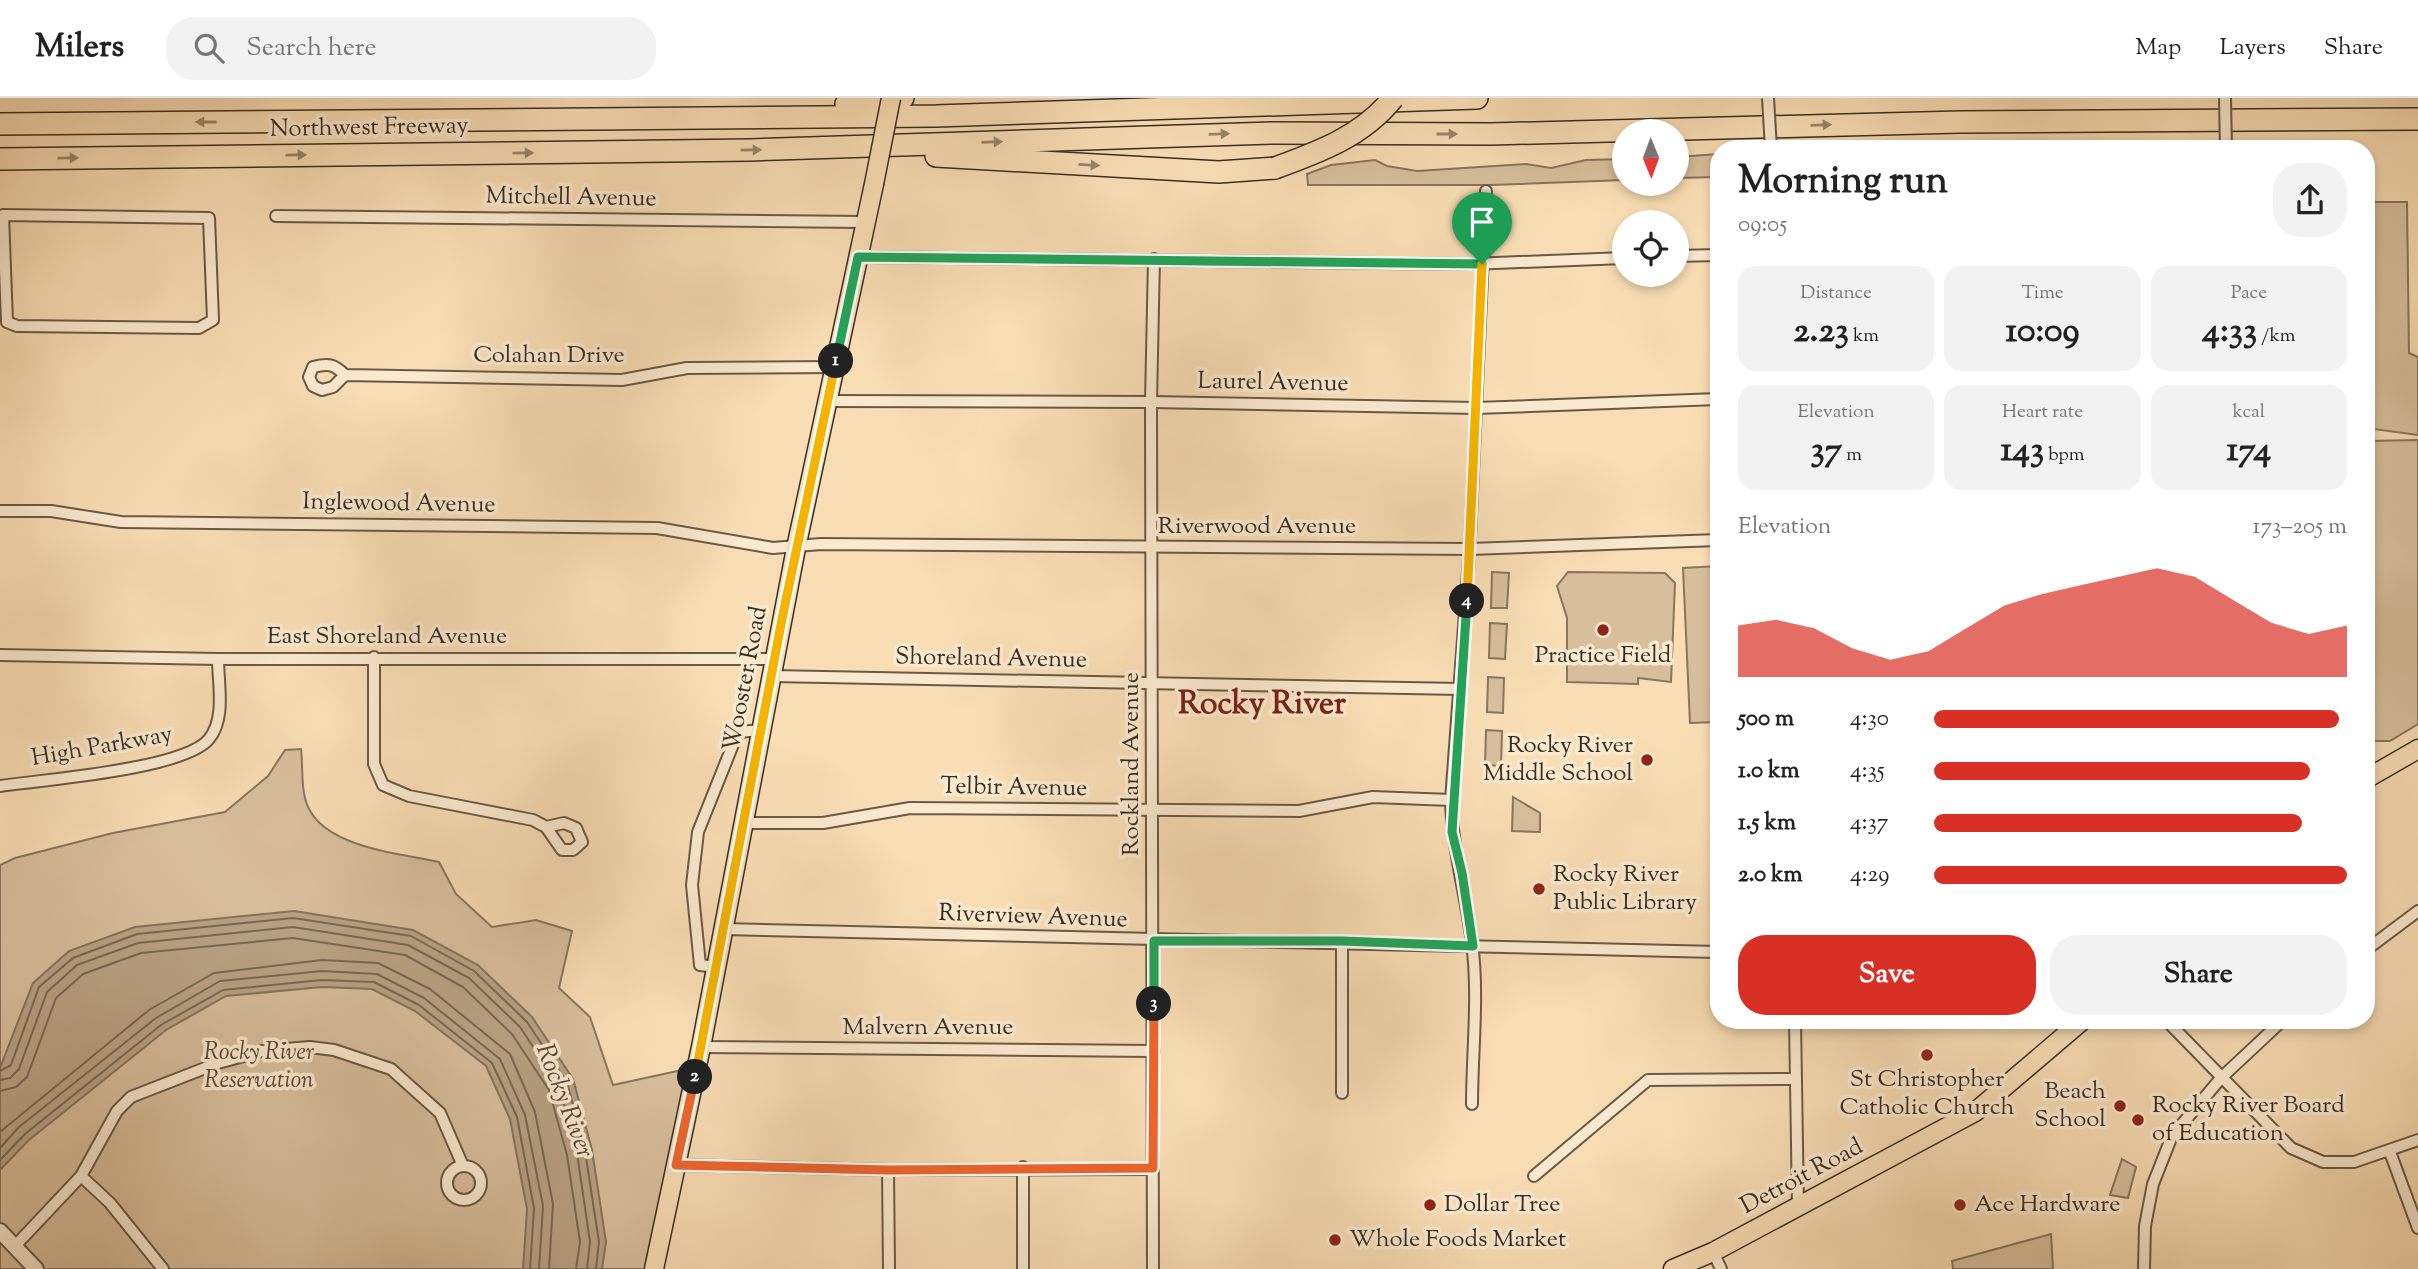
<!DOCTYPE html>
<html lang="en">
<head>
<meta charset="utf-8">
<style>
	body { margin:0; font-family:"Sorts Mill Goudy",serif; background:#f2f2f2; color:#222; height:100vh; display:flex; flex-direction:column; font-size:26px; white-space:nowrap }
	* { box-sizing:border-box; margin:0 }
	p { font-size:23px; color:#767676 }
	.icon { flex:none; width:38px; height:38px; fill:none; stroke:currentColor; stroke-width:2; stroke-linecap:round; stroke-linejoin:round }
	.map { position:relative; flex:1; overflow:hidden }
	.panel { position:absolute; left:1710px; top:42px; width:665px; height:889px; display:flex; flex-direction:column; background:#fff; border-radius:28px; box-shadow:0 4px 10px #0003 }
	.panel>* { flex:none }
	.needle { width:46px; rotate:179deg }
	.buttons { position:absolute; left:1612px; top:21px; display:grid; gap:14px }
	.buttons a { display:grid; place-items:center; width:77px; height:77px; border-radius:50%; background:#fff; box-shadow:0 4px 10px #0003; font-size:35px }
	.pin { position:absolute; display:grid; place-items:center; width:60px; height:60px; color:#fff; margin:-72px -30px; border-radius:50% 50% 50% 0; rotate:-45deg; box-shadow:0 0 7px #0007 }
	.pin .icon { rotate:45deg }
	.km { position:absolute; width:35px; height:35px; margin:-18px; border-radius:50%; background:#222; color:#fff; font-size:19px; line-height:35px; text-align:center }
	.round { display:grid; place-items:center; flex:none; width:74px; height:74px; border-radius:28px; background:#f2f2f2 }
	.headline { display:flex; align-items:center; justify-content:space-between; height:119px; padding:0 28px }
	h1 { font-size:38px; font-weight:800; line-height:52px }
	.figures { display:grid; grid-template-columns:repeat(3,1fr); gap:10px; height:119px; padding:7px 28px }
	.figures div { display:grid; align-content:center; border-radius:18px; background:#f2f2f2; text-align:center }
	.figures b { font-size:35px; font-weight:800 }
	.figures small { font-size:19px; font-weight:400 }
	.figures p { font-size:19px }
	.chart { height:196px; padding:14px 28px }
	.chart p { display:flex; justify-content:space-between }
	.chart svg { width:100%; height:126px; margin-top:7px; fill:#d93025; opacity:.7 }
	.button { display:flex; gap:14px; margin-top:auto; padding:14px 28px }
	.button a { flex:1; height:80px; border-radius:28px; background:#d93025; color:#fff; font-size:28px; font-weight:800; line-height:80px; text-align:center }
	.button a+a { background:#f2f2f2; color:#222 }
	ul { padding:0 28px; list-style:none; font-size:23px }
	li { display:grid; grid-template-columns:112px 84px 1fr; align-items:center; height:52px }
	li i { height:18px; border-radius:9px; background:#d93025 }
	header { display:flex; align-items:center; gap:42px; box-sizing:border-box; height:98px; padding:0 35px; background:#fff; border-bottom:2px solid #e0e0e0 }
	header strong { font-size:33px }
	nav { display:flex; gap:38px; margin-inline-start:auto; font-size:24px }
	.search { width:490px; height:63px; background:#f2f2f2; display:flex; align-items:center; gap:18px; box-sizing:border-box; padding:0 24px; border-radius:28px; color:#767676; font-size:26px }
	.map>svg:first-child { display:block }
	.green { fill:#d8bf9c; stroke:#887660; stroke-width:2 }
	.water { fill:#b8a283; stroke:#85745d; stroke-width:2 }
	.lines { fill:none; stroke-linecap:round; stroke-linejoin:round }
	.shore { stroke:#786854; stroke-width:2 }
	.minor-casing { stroke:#695a48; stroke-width:14 }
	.tertiary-casing { stroke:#695a48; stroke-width:18 }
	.primary-casing { stroke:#392e24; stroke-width:21 }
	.motorway-casing { stroke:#392e24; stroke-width:24 }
	.minor { stroke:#fbe9ce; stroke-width:10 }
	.tertiary { stroke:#fbe9ce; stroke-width:14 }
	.primary { stroke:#f9ddb4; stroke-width:18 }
	.motorway { stroke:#f9ddb4; stroke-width:21 }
	.minor-bridge-casing { stroke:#695a48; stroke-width:14; stroke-linecap:butt }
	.primary-bridge-casing { stroke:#392e24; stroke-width:21; stroke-linecap:butt }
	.motorway-bridge-casing { stroke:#392e24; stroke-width:24; stroke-linecap:butt }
	.minor-bridge { stroke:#fbe9ce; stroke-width:10 }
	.primary-bridge { stroke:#f9ddb4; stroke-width:18 }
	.motorway-bridge { stroke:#f9ddb4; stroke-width:21 }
	.oneway { fill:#99866c }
	.split-1-casing { stroke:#fff; stroke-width:14 }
	.split-2-casing { stroke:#fff; stroke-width:14 }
	.split-3-casing { stroke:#fff; stroke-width:14 }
	.split-4-casing { stroke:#fff; stroke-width:14 }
	.split-5-casing { stroke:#fff; stroke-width:14 }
	.split-1 { stroke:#22a559; stroke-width:9 }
	.split-2 { stroke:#f5b400; stroke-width:9 }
	.split-3 { stroke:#f0652b; stroke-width:9 }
	.split-4 { stroke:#22a559; stroke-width:9 }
	.split-5 { stroke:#f5b400; stroke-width:9 }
	.poi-dot { fill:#8f2418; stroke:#fbe9ce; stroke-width:2.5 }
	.labels { text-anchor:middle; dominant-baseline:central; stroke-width:7; stroke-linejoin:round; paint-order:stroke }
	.street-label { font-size:24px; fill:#392e24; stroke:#fbe9ce }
	.poi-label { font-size:24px; fill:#392e24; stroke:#fbe9ce; text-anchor:start }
	.park-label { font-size:24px; font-style:italic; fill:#594b3c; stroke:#fbe9ce }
	.water-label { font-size:26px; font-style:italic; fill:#594b3c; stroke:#fbe9ce }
	.district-label { font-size:32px; font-weight:bold; fill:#7a1f14; stroke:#fbe9ce }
</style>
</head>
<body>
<header>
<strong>Milers</strong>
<div class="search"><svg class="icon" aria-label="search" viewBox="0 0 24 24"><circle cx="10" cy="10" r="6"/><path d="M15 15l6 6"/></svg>Search here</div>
<nav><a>Map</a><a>Layers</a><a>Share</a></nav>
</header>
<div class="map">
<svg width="2418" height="1171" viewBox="0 0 2418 1171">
	<rect width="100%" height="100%" fill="#f9ddb4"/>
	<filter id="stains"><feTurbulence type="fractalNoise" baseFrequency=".00286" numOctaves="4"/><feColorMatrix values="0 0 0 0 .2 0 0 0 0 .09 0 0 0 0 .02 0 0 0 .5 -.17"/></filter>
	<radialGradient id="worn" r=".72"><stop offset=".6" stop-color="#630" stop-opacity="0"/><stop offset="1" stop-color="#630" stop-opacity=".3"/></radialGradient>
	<!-- green -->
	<g class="green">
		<path d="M 1718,56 L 1718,79 L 1677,80 L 1677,59 Z"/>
		<path d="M 1624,61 L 1624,82 L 1491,87 L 1308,87 L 1307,76 L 1331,67 L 1375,62 L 1387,68 L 1417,73 L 1526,66 L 1551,70 L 1586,62 Z"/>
		<path d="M 2366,104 L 2407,104 L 2409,255 L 2418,259 L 2418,337 L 2366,330 Z"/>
		<path d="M 2418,342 L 2418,626 L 2390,643 L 2366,643 L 2366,343 Z"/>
		<path d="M 1718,468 L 1718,624 L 1690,625 L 1683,470 Z"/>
		<path d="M 1492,474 L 1509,475 L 1507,510 L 1491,510 Z"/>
		<path d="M 1568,474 L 1665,475 L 1675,485 L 1671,584 L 1638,580 L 1638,586 L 1567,584 L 1567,520 L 1557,488 Z"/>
		<path d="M 1490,525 L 1507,526 L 1505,561 L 1489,560 Z"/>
		<path d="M 1488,579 L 1504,580 L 1503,615 L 1487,614 Z"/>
		<path d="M 1486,632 L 1502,633 L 1501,668 L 1485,667 Z"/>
		<path d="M 301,651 C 303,667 301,685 305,700 C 316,749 398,755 439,764 L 456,796 L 492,829 L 536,822 L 572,833 L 559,890 L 590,919 L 613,987 L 691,970 L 654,1171 L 0,1171 L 0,767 L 15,760 L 113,735 L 225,714 L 268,678 L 285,652 Z"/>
		<path d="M 1513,699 L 1540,715 L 1540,734 L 1512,733 Z"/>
		<path d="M 2122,1061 L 2136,1069 L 2128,1100 L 2110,1097 Z"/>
		<path d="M 2051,1136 L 2053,1171 L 1953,1171 L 1952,1163 Z"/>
	</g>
	<!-- water -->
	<path class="water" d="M 294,813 L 413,832 L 478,867 L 532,919 L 573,981 L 592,1052 L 606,1144 L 602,1171 L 523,1171 L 527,1111 L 510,1021 L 486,968 L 415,913 L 372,891 L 322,889 L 226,898 L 166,932 L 29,1042 L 0,1072 L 0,970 L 33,885 L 69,853 L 135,829 Z"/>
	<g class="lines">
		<!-- shore -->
		<g class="shore">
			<path d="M 0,973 L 11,967 L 39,889 L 73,860 L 137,836 L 293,820 L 411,838 L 474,873 L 527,924 L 567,984 L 585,1053 L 599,1144 L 596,1171"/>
			<path d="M 0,982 L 10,980 L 19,971 L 47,894 L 77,867 L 138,845 L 293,829 L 408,847 L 469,880 L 520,929 L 559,988 L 577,1055 L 590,1144 L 587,1171"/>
			<path d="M 0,993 L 16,989 L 27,979 L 56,900 L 83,876 L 141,855 L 293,840 L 405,857 L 463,889 L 512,936 L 549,992 L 567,1057 L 580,1144 L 576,1171"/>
			<path d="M 0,1034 L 149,912 L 214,875 L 322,862 L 378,865 L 430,891 L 510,956 L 535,1014 L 553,1106 L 549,1171"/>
			<path d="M 0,1050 L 19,1029 L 156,920 L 220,883 L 322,873 L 377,876 L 424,900 L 500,961 L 525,1017 L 543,1108 L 539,1171"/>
			<path d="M 0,1062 L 25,1036 L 161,927 L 223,892 L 322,882 L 374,884 L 419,907 L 492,965 L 517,1019 L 534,1110 L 530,1171"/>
		</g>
		<!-- minor casing -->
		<g class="minor-casing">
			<g id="minor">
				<path d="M 3,117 L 209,120 L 213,222 L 199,230 L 17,228 L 7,224 Z"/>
				<path d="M 276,118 L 865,124"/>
				<path d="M 1676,158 L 1718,157"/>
				<path d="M 858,159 L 1471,166 L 1624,160"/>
				<path d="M 345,277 L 333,289 L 322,292 L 313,288 L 309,279 L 313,269 C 328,265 334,266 345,277 L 622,282 L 687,270 L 835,269"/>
				<path d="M 828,303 L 1151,304 L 1476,310 L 1718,301"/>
				<path d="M 0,413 L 51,413 L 121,424 L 657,430 L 773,450 L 821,446 L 1470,451 L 1718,442"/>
				<path d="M 0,557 L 218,561 L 775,561"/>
				<path d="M 374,559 L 374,666 L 383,687 L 409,698 L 533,722 L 546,729 L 562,752 L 573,752 L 582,744 L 576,730 L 564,725 L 546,729"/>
				<path d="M 772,578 L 1461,591"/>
				<path d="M 0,688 C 43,682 185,671 209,641 C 226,620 218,586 218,561"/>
				<path d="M 745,725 L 823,725 L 910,710 L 1299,713 L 1373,699 L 1451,702"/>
				<path d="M 724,831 L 1718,854"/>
				<path d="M 2366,852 L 2418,813"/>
				<path d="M 716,869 L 700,867 L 692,787 L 698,734 L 738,634 L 762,632"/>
				<path d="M 1795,922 L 1798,1109"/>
				<path d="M 2166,922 L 2291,1050 L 2323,1064 L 2354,1064 L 2418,1042"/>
				<path d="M 701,949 L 1154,953"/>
				<path d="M 1342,995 L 1342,843"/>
				<path d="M 1472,1006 C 1472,955 1479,896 1472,845 C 1466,797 1452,750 1451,702 L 1469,461 L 1486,93"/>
				<path d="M 2390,1054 L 2418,1130"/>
				<path d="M 676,1067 L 888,1072 L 1153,1071"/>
				<circle cx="464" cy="1085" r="17"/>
				<path d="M 1023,1069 L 1023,1171"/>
				<path d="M 888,1072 L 889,1171"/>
				<path d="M 81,1078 L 117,1013 L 131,999 L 218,965 L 262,953 L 310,949 L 334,952 L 391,971 L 440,1015 L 463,1068"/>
				<path d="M 1534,1078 L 1648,982 L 1796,981"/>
				<path d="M 15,1148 L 81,1078 L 110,1105 L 163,1171"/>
				<path d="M 1713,1154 L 1721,1171"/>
				<path d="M 1153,1171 L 1151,304 L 1154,161"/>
				<path d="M 2144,1171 L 2145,1128 L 2153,1086 L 2172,1038 L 2221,980 L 2283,922"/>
			</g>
		</g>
		<!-- tertiary casing -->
		<g class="tertiary-casing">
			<path id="tertiary" d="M 0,1133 L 36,1171"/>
		</g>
		<!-- primary casing -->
		<g class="primary-casing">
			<g id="primary">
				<path d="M 2366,681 L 2418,651"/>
				<path d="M 654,1171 L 701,949 L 796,450 L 874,86"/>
				<path d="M 1673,1171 L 1713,1154 L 1975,1014 L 2083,922"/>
			</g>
		</g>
		<!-- motorway casing -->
		<g class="motorway-casing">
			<g id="motorway">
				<path d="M 846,6 L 903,0"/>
				<path d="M 0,26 L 936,18 L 1477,0"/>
				<path d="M 936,58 L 1219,74 L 1275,70"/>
				<path d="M 0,61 L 750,52 L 1273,35 L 1491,36 L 1960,24 L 2418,21"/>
			</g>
		</g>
		<!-- minor -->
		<use href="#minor" class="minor"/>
		<!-- tertiary -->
		<use href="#tertiary" class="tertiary"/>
		<!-- primary -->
		<use href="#primary" class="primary"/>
		<!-- motorway -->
		<use href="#motorway" class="motorway"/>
		<!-- minor-bridge casing -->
		<g class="minor-bridge-casing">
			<g id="minor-bridge">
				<path d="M 1768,0 L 1771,51"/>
				<path d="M 2225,0 L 2226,51"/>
			</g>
		</g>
		<!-- primary-bridge casing -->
		<g class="primary-bridge-casing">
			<path id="primary-bridge" d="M 874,86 L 891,0"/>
		</g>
		<!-- motorway-bridge casing -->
		<g class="motorway-bridge-casing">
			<path id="motorway-bridge" d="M 1275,70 C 1319,54 1363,38 1393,0"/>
		</g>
		<!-- minor-bridge -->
		<use href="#minor-bridge" class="minor-bridge"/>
		<!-- primary-bridge -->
		<use href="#primary-bridge" class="primary-bridge"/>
		<!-- motorway-bridge -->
		<use href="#motorway-bridge" class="motorway-bridge"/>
	</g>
	<!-- one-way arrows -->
	<defs><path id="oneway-solid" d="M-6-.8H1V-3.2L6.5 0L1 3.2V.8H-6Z" transform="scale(1.75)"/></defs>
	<g class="oneway">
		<use href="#oneway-solid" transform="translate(206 24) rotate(180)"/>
		<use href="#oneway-solid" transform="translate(1821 27) rotate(-2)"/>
		<use href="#oneway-solid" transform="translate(1219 36) rotate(-2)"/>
		<use href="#oneway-solid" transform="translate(1447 36)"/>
		<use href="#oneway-solid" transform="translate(992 44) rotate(-2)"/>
		<use href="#oneway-solid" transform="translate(751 52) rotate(-1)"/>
		<use href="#oneway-solid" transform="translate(523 55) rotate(-1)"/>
		<use href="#oneway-solid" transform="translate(296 57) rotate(-1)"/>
		<use href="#oneway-solid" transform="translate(68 60) rotate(-1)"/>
		<use href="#oneway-solid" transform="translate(1089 67) rotate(3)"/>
	</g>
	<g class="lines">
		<!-- split-1 casing -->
		<g class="split-1-casing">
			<path id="split-1" d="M 836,263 L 858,159 L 1482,166"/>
		</g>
		<!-- split-2 casing -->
		<g class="split-2-casing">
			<path id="split-2" d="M 695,979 L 782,521 L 836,263"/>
		</g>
		<!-- split-3 casing -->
		<g class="split-3-casing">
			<path id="split-3" d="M 695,979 L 676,1067 L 888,1072 L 1153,1070 L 1154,906"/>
		</g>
		<!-- split-4 casing -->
		<g class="split-4-casing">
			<path id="split-4" d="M 1154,906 L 1154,843 L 1342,843 L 1473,848 L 1462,775 L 1452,734 L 1467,503"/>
		</g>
		<!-- split-5 casing -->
		<g class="split-5-casing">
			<path id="split-5" d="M 1467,503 L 1482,166"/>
		</g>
		<!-- split-1 -->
		<use href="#split-1" class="split-1"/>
		<!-- split-2 -->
		<use href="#split-2" class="split-2"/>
		<!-- split-3 -->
		<use href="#split-3" class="split-3"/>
		<!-- split-4 -->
		<use href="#split-4" class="split-4"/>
		<!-- split-5 -->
		<use href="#split-5" class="split-5"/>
	</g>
	<!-- markers -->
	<g class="poi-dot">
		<circle cx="1603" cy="532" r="7"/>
		<circle cx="1647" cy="662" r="7"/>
		<circle cx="1539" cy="791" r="7"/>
		<circle cx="1927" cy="957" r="7"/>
		<circle cx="2120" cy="1008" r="7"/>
		<circle cx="2138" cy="1022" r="7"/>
		<circle cx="1430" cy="1107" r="7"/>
		<circle cx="1960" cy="1107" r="7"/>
		<circle cx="1335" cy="1142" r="7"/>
	</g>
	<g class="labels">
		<!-- street labels -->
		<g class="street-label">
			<text transform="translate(369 30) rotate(-1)">Northwest Freeway</text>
			<text transform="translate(571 100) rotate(1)">Mitchell Avenue</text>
			<text x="549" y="258">Colahan Drive</text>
			<text transform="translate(1273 285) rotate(1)">Laurel Avenue</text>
			<text transform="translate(399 406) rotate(1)">Inglewood Avenue</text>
			<text x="1257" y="429">Riverwood Avenue</text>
			<text x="387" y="539">East Shoreland Avenue</text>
			<text transform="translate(991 561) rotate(1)">Shoreland Avenue</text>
			<text transform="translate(746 581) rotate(-79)">Wooster Road</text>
			<text transform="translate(102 649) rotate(-10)">High Parkway</text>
			<text transform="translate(1132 666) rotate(-90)">Rockland Avenue</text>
			<text transform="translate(1014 690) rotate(1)">Telbir Avenue</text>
			<text transform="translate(1033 819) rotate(2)">Riverview Avenue</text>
			<text x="928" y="930">Malvern Avenue</text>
			<text transform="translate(1802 1079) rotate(-28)">Detroit Road</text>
		</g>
		<!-- poi labels -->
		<g class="poi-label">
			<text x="1603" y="558" text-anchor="middle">Practice Field</text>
			<text x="1633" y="648" text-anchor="end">Rocky River<tspan x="1633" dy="28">Middle School</tspan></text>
			<text x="1553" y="777">Rocky River<tspan x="1553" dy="28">Public Library</tspan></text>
			<text x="1927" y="982" text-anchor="middle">St Christopher<tspan x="1927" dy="28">Catholic Church</tspan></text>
			<text x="2106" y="994" text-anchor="end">Beach<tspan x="2106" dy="28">School</tspan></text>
			<text x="2152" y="1008">Rocky River Board<tspan x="2152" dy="28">of Education</tspan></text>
			<text x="1444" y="1107">Dollar Tree</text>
			<text x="1974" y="1107">Ace Hardware</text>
			<text x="1349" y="1142">Whole Foods Market</text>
		</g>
		<!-- park labels -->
		<g class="park-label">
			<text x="259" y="955">Rocky River<tspan x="259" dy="28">Reservation</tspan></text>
		</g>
		<!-- water labels -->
		<g class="water-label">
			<text transform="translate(564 1003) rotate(69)">Rocky River</text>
		</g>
		<!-- district labels -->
		<g class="district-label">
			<text x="1262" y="607">Rocky River</text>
		</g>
	</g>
	<rect width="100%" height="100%" filter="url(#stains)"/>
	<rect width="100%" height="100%" fill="url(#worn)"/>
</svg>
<div class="buttons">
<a><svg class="needle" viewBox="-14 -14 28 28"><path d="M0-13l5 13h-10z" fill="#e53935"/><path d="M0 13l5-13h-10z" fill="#767676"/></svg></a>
<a><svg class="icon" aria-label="locate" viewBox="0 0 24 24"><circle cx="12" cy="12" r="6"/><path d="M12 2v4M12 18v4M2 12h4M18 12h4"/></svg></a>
</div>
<div class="pin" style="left:1482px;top:166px;background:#1e9e55"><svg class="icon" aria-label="arrive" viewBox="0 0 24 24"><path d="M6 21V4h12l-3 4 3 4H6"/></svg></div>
<b class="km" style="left:836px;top:263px">1</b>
<b class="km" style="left:695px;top:979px">2</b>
<b class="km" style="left:1154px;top:906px">3</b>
<b class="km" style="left:1467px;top:503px">4</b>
<section class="panel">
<div class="headline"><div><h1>Morning run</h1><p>09:05</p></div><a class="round"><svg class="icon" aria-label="share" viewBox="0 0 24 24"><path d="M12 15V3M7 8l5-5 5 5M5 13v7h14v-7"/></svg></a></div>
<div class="figures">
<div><p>Distance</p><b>2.23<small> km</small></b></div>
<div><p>Time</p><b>10:09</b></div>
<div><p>Pace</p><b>4:33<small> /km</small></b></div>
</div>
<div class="figures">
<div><p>Elevation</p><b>37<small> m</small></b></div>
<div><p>Heart rate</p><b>143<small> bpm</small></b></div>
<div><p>kcal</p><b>174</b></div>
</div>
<div class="chart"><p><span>Elevation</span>173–205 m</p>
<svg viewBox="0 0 160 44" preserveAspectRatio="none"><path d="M0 44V26L10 24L20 27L30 34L40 38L50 35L60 27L70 19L80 15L90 12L100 9L110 6L120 9L130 17L140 25L150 29L160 26V44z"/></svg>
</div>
<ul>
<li><b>500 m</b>4:30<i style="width:98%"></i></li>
<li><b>1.0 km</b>4:35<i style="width:91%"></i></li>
<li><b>1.5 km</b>4:37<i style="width:89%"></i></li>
<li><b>2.0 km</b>4:29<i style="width:100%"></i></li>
</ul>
<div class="button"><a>Save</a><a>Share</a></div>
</section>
</div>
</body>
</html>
